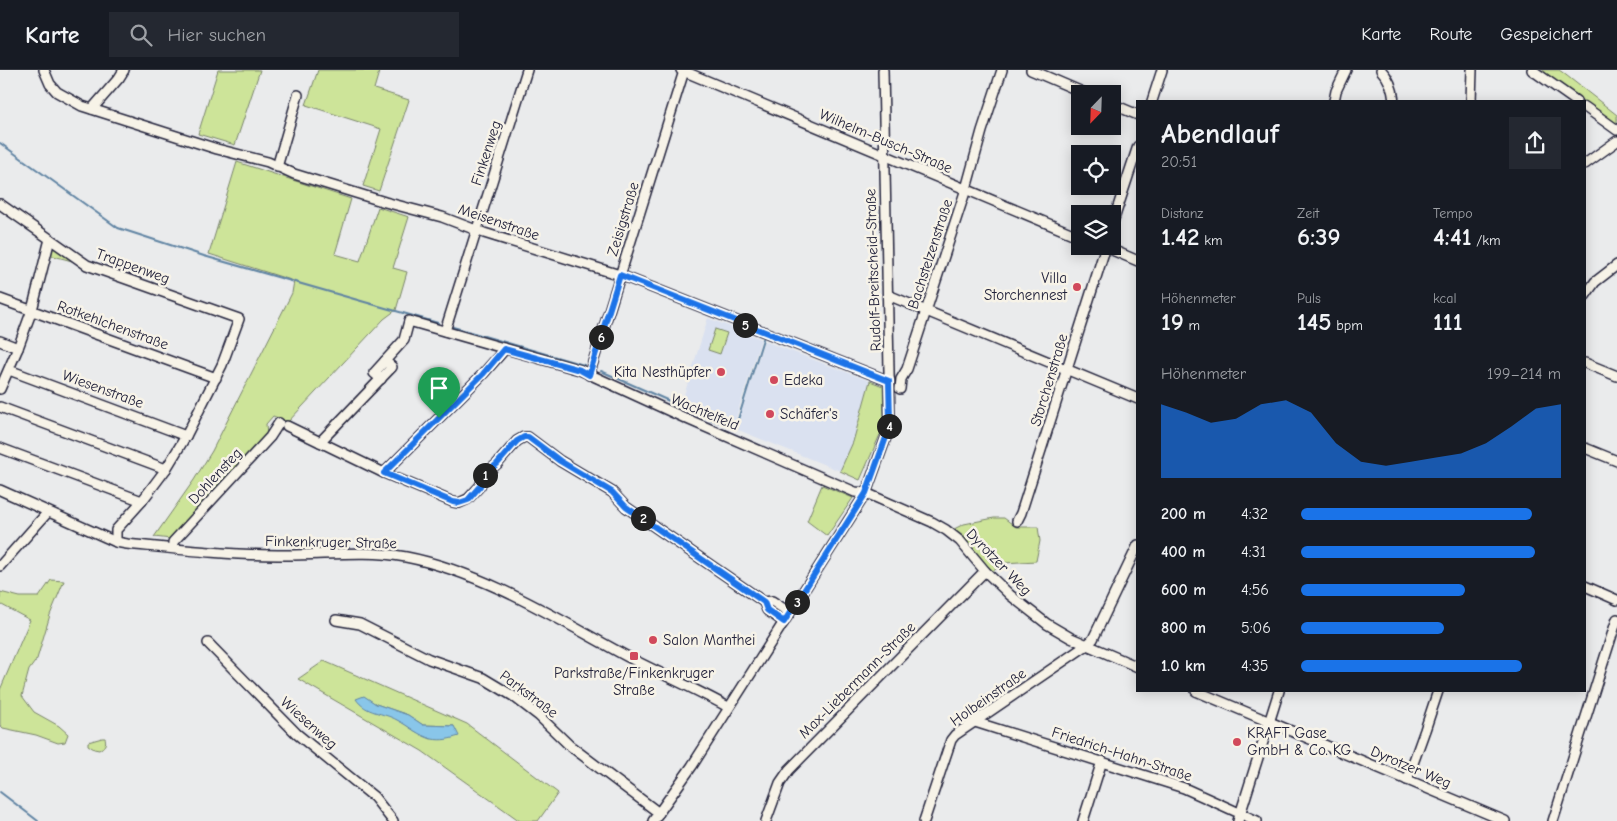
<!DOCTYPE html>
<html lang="de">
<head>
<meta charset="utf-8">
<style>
	body { margin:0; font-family:"Comic Neue",sans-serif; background:#242831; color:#f1f3f6; height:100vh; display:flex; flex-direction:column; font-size:19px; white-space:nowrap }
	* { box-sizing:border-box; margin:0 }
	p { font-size:16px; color:#9ea1a6 }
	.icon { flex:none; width:28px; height:28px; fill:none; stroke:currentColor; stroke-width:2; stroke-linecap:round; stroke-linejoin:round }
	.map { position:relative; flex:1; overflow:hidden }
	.sheet { position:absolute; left:1136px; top:30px; width:450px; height:592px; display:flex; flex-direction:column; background:#171b24; border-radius:0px; box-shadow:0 2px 12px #0003 }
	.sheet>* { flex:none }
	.needle { width:32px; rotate:203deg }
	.buttons { position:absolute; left:1071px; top:15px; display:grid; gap:10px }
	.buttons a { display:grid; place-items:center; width:50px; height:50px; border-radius:0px; background:#171b24; box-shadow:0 2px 12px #0003; font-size:25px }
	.pin { position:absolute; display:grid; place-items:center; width:42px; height:42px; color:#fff; margin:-51px -21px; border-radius:50% 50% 50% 0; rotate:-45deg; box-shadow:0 0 5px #0007 }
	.pin .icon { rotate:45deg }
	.km { position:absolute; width:25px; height:25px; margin:-12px; border-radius:50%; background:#222; color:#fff; font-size:14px; line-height:25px; text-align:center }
	.round { display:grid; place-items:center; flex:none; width:52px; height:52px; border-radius:0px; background:#242831 }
	.summary { display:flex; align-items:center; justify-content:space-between; height:85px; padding:0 25px }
	h1 { font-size:28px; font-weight:700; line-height:38px }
	.figures { display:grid; grid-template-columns:repeat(3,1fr); gap:8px; height:85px; padding:5px 25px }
	.figures div { display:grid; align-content:center }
	.figures b { font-size:25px; font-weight:700 }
	.figures small { font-size:14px; font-weight:400 }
	.figures p { font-size:14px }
	.chart { height:140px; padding:10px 25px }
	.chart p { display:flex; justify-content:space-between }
	.chart svg { width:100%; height:90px; margin-top:5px; fill:#1a73e8; opacity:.7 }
	ul { padding:0 25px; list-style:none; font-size:16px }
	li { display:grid; grid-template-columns:80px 60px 1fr; align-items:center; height:38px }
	li i { height:12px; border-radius:6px; background:#1a73e8 }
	header { display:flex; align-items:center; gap:30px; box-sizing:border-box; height:70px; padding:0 25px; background:#171b24; border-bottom:1px solid #363941 }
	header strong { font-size:24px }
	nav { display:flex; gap:28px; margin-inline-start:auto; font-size:18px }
	.search { width:350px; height:45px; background:#242831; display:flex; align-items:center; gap:12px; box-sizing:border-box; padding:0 18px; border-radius:0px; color:#9ea1a6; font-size:19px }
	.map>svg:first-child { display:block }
	.built { fill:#dae1f0 }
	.green { fill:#cde499; stroke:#78836a; fill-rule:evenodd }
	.water { fill:#89c6e9; stroke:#6084a3 }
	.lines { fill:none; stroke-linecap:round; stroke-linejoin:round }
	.stream { stroke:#6084a3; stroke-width:2 }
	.minor-casing { stroke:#22223b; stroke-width:12 }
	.minor { stroke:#f7f3e8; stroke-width:9 }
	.route-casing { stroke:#fff; stroke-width:10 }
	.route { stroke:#1a73e8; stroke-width:6 }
	.poi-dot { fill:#d1495b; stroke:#f7f3e8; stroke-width:2 }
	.labels { text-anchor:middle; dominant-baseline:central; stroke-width:5; stroke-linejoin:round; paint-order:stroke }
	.street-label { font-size:15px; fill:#22223b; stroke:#f7f3e8 }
	.poi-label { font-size:15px; fill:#22223b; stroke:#f7f3e8; text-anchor:start }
</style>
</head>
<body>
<header>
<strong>Karte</strong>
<div class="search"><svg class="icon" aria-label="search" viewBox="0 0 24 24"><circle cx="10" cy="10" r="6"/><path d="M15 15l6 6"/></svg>Hier suchen</div>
<nav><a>Karte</a><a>Route</a><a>Gespeichert</a></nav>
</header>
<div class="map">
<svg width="1617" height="751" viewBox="0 0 1617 751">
	<rect width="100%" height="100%" fill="#eaebec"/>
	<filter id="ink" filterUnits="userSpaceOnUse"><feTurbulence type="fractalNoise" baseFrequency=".02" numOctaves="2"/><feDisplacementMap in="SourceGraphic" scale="10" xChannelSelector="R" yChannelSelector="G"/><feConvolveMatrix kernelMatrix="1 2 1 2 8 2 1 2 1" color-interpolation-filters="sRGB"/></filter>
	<g filter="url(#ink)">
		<!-- built -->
		<g class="built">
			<path d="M 708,248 L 761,269 L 733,357 L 681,335 Z"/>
			<path d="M 764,271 L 870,311 L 853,372 L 840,401 L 736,359 Z"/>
		</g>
		<!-- green -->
		<g class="green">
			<path d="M 218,0 L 260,0 L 235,75 L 198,64 Z"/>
			<path d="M 318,0 L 374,0 L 379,2 L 374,19 L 409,30 L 379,121 L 363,116 L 381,59 L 306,35 Z"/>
			<path d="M 1537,0 L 1559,0 L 1562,2 L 1617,45 L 1617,56 L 1585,33 L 1585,31 L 1582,31 Z"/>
			<path d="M 237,92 L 351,129 L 335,184 L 360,191 L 378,137 L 409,147 L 393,198 L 407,202 L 396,240 L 384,249 L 288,352 L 273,346 L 266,354 L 267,366 L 171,469 L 154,467 L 194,410 L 212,381 L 292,223 L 294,211 L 209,184 Z"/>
			<path d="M 50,169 L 87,195 L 46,184 Z"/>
			<path d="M 715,259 L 727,263 L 720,284 L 708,280 Z"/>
			<path d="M 870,311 L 883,316 L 884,350 L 882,360 L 860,410 L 840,401 L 853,372 Z"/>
			<path d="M 822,415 L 853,428 L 827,466 L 807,451 Z"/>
			<path d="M 994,448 L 1004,448 L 1016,457 L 1038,457 L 1040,471 L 1036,491 L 1004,493 L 992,502 L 954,459 L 964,454 Z"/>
			<path d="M 51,510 L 64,511 L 50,545 L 37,589 L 29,600 L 22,626 L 34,642 L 59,656 L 68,664 L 65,672 L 58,673 L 36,665 L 3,658 L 0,655 L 0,620 L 30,550 L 0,534 L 0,522 L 20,527 L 39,527 Z"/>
			<path d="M 324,591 L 467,654 L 558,723 L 538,751 L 520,751 L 422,681 L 298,609 ZM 364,627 L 376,634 L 408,645 L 423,655 L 454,656 L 431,669 L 415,661 Z"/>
			<path d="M 102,668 L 105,668 C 107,674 104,677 99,680 L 94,679 L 88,675 L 88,672 Z"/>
		</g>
		<!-- water -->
		<path class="water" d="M 364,626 L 376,634 L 408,645 L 423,655 L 454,656 L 459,666 C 450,669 442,671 432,669 C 419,666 409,656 397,650 C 383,642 366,644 356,629 Z"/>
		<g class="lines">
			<!-- stream -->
			<g class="stream">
				<path d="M 0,73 L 118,158 L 204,186 L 438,253"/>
				<path d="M 453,257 L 584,295"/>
				<path d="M 601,301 L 685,338"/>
				<path d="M 695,342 L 718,352"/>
				<path d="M 727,355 L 735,359 L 763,269"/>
				<path d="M 0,722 L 38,751"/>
			</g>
			<!-- minor casing -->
			<g class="minor-casing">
				<g id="minor">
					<path d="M 44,0 L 50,14 L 57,22 L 82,36 L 217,79 L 268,92 L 294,104 L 385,132 L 442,147 L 484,163 L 620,205 L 889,311"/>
					<path d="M 681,0 L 1080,167"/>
					<path d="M 1031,0 L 1087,24"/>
					<path d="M 1381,0 C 1389,8 1393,20 1394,31"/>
					<path d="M 1532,0 L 1576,31"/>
					<path d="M 1152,31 L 1162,0"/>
					<path d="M 1334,31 L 1336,21 L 1346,0"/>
					<path d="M 1471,31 L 1472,0"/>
					<path d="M 1112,34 L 1138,45"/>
					<path d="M 1585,37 L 1617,60"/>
					<path d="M 92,39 L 119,8 L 124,0"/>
					<path d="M 1585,94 L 1617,71"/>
					<path d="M 277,97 L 298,25"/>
					<path d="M 0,134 L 87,195 L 239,249 L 222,295 L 186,366 L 166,399 L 142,431 L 116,460 L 116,472"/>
					<path d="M 1112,155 L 1138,76"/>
					<path d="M 1103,176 L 1138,191"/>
					<path d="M 888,225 L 1138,329"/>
					<path d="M 1585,226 L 1595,212 L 1617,195"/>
					<path d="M 0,229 L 216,308"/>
					<path d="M 445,261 L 527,0"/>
					<path d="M 0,271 L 18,278"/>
					<path d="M 1585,293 L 1617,306"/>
					<path d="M 9,300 L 186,366"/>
					<path d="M 589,305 L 684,1"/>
					<path d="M 381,309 L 374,303 L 404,270 L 409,251 L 580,300 L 687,349 L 855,422 L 866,423 L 932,452 L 946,460 L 960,471 L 985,501 L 1010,525 L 1047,554 L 1071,568 L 1138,597"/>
					<path d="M 0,319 L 18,278 L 32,240 L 50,169"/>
					<path d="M 900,319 L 901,309 L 907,299 L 966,119 L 982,61 L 1002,0"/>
					<path d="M 0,337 L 166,399"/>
					<path d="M 287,356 L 384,403 L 453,432 L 459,433 L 468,429 L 480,416 L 485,404 L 497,394 L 517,371 L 524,367 L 528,367 L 560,391 L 612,422 L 626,437 L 764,532 L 767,540 L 784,552"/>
					<path d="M 320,372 L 392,297 L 385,291"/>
					<path d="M 0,378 L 142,431"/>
					<path d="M 1585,378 L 1617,391"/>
					<path d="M 384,403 L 483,304 L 505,279"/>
					<path d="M 0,420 L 116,472 L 127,474 C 177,479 227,485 278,485 C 321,486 364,479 406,487 C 484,502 561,551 630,588 C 663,605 696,619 728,637"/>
					<path d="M 1017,451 L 1021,443 L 1106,176"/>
					<path d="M 173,478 L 173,472 L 270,367 L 279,353"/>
					<path d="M 0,496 L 48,442"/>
					<path d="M 1585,516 L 1617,530"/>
					<path d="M 764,532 L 772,531 L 790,543"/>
					<path d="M 336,550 L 360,554 L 429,589 L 483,608 L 513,626 L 539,646 L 569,675 L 659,743"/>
					<path d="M 208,573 L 297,664 L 374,727 L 393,751"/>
					<path d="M 1196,621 L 1505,751"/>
					<path d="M 975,652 L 1184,718 L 1257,751"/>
					<path d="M 1407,710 L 1425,660 L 1438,621"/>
					<path d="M 653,751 L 692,696 L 866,423 L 888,362 L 890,351 L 883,0"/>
					<path d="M 766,751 L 780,713 L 789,700 L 985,501"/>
					<path d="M 924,751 L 951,670 L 955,665 L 1087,575 L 1093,569 L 1138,475"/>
					<path d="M 1083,751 L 1102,691"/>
					<path d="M 1238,751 L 1279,621"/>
					<path d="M 1553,751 L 1617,549"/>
				</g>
			</g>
			<!-- minor -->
			<use href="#minor" class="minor"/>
		</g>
	</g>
	<g class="lines" filter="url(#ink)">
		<!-- route casing -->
		<g class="route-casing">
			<path id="route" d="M 620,205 L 889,311 L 890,351 L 888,362 L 866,423 L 784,552 L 767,540 L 764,532 L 626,437 L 612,422 L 560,391 L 528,367 L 524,367 L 517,371 L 497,394 L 485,404 L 480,416 L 468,430 L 459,433 L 453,432 L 384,403 L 483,304 L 504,279 L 580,300 L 589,305 Z"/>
		</g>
		<!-- route -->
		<use href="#route" class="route"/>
	</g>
	<!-- markers -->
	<g class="poi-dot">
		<circle cx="1077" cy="217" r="5"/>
		<circle cx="721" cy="302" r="5"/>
		<circle cx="774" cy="310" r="5"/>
		<circle cx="770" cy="344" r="5"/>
		<circle cx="653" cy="570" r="5"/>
		<rect x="629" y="581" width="10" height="10" rx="2.5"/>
		<circle cx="1237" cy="672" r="5"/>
	</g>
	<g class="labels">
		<!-- street labels -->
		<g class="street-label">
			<text transform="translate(886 71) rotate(23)">Wilhelm-Busch-Straße</text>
			<text transform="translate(486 83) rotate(-72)">Finkenweg</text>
			<text transform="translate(623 149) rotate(-73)">Zeisigstraße</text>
			<text transform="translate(499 152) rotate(19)">Meisenstraße</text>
			<text transform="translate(930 184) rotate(-72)">Bachstelzenstraße</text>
			<text transform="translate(133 196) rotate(20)">Trappenweg</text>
			<text transform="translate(873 200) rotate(-92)">Rudolf-Breitscheid-Straße</text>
			<text transform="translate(113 255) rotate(20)">Rotkehlchenstraße</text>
			<text transform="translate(1049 310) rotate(-73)">Storchenstraße</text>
			<text transform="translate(103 319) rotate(20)">Wiesenstraße</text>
			<text transform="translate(705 342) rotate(23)">Wachtelfeld</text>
			<text transform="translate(215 406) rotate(-47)">Dohlensteg</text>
			<text transform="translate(331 472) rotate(1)">Finkenkruger Straße</text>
			<text transform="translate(999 492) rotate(46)">Dyrotzer Weg</text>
			<text transform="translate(857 610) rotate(-45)">Max-Liebermann-Straße</text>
			<text transform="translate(529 624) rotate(37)">Parkstraße</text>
			<text transform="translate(988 627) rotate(-35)">Holbeinstraße</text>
			<text transform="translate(309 653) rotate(42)">Wiesenweg</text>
			<text transform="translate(1122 684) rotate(18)">Friedrich-Hahn-Straße</text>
			<text transform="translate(1411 697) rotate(23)">Dyrotzer Weg</text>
		</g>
		<!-- poi labels -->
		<g class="poi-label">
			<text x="1067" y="208" text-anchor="end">Villa<tspan x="1067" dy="17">Storchennest</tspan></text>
			<text x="711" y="302" text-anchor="end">Kita Nesthüpfer</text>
			<text x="784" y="310">Edeka</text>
			<text x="780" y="344">Schäfer's</text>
			<text x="663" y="570">Salon Manthei</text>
			<text x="634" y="603" text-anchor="middle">Parkstraße/Finkenkruger<tspan x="634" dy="17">Straße</tspan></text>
			<text x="1247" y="663">KRAFT Gase<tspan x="1247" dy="17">GmbH &amp; Co. KG</tspan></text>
		</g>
	</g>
</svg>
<div class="buttons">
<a><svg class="needle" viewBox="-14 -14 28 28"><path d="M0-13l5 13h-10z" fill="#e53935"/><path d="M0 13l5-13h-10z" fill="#9ea1a6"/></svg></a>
<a><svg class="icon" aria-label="locate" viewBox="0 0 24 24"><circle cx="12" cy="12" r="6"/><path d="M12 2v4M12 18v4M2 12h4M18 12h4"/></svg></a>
<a><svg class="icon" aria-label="layers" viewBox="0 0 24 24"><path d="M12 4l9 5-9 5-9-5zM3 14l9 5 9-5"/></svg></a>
</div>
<div class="pin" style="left:439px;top:348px;background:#1e9e55"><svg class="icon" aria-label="arrive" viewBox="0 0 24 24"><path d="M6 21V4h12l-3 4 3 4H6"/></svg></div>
<b class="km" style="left:485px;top:405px">1</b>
<b class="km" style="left:643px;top:448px">2</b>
<b class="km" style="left:797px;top:532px">3</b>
<b class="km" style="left:889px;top:356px">4</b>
<b class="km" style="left:745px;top:255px">5</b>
<b class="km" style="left:601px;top:267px">6</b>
<section class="sheet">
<div class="summary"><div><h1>Abendlauf</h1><p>20:51</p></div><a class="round"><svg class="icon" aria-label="share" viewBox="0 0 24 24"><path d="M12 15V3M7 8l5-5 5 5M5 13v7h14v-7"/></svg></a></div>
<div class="figures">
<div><p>Distanz</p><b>1.42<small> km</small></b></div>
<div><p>Zeit</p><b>6:39</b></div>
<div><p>Tempo</p><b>4:41<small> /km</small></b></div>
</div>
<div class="figures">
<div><p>Höhenmeter</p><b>19<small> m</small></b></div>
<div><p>Puls</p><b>145<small> bpm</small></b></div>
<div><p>kcal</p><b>111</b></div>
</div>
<div class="chart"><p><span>Höhenmeter</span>199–214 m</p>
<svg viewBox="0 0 160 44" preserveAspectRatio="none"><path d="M0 44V8L10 12L20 17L30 15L40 8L50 6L60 12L70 27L80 36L90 38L100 36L110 34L120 32L130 27L140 19L150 10L160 8V44z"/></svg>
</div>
<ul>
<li><b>200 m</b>4:32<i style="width:89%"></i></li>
<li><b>400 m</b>4:31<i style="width:90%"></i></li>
<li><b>600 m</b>4:56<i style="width:63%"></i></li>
<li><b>800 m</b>5:06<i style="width:55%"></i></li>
<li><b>1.0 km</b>4:35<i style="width:85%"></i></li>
</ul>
</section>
</div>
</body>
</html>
